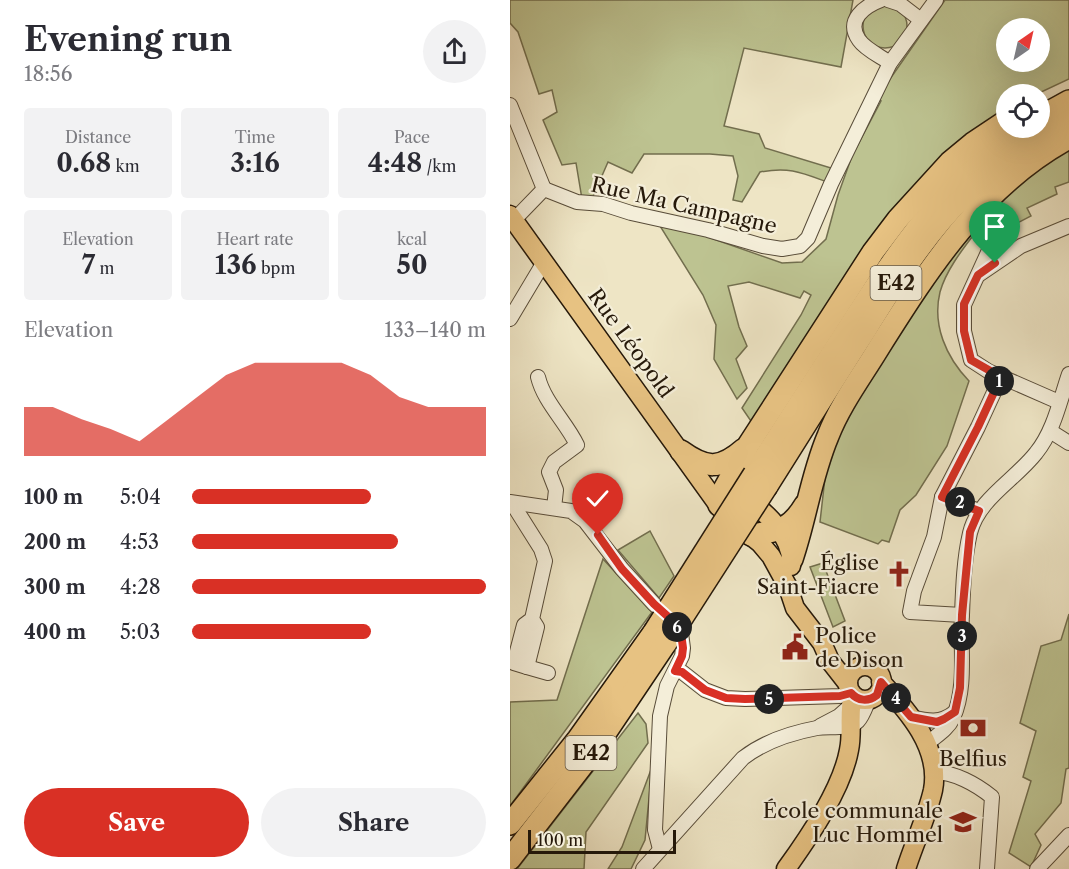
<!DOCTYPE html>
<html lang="en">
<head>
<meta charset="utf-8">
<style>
	body { margin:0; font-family:"Libre Caslon Text",serif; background:#f2f2f3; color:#2b2b33; height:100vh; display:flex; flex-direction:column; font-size:22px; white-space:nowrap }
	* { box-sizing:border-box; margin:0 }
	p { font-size:20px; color:#7c7c81 }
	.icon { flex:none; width:33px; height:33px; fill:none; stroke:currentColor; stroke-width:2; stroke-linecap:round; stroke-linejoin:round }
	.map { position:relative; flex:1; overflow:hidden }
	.side { display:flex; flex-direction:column; background:#fff; width:510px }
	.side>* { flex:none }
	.needle { width:39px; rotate:34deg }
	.fabs { position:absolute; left:486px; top:18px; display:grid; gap:12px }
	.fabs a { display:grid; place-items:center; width:54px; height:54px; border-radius:50%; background:#fff; box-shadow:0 6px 24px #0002; font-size:30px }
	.scale { position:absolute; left:18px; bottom:15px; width:148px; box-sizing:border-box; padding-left:6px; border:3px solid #26190a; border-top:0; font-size:16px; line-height:21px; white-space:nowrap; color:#26190a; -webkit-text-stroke:4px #f4eed9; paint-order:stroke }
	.pin { position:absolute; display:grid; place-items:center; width:51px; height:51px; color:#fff; margin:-62px -26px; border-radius:50% 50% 50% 0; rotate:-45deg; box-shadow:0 0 6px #0007 }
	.pin .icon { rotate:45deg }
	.km { position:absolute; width:30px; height:30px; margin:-15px; border-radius:50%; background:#222; color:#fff; font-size:16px; line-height:30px; text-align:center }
	.round { display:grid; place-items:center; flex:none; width:63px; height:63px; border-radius:32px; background:#f2f2f3 }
	.head { display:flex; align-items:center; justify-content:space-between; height:102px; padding:0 24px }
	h1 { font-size:33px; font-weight:700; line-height:45px }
	.metrics { display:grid; grid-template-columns:repeat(3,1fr); gap:9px; height:102px; padding:6px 24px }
	.metrics div { display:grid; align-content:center; border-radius:6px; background:#f2f2f3; text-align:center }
	.metrics b { font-size:26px; font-weight:700 }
	.metrics small { font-size:16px; font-weight:400 }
	.metrics p { font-size:16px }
	.chart { height:168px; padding:12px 24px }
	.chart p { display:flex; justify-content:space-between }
	.chart svg { width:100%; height:108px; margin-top:6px; fill:#d93025; opacity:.7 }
	.button { display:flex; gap:12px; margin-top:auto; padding:12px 24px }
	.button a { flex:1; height:69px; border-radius:36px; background:#d93025; color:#fff; font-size:24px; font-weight:700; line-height:69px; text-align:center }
	.button a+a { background:#f2f2f3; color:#2b2b33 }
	ul { padding:0 24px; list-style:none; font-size:20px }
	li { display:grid; grid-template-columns:96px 72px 1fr; align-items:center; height:45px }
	li i { height:15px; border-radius:8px; background:#d93025 }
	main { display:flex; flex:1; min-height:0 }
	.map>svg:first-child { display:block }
	.green { fill:#bdc391; stroke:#726e4e; stroke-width:1.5; fill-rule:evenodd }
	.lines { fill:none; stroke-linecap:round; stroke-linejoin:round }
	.minor-casing { stroke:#584c39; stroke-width:16 }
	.major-casing { stroke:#26190a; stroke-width:21 }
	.highway-casing { stroke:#26190a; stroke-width:24 }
	.minor { stroke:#f4eed9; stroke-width:14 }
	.major { stroke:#e7c282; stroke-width:18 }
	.highway { stroke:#e7c282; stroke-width:21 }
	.highway-bridge-casing { stroke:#26190a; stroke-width:24; stroke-linecap:butt }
	.highway-bridge { stroke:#e7c282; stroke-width:21 }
	.route-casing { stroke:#fff; stroke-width:12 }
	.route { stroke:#d93025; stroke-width:8 }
	.labels { text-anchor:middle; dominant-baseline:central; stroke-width:4.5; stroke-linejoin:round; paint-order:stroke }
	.shield { fill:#f4eed9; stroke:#645948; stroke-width:1.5 }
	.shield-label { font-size:20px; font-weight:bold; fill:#26190a }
	.street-label { font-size:21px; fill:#26190a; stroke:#f4eed9 }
	.poi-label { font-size:21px; fill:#26190a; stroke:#f4eed9; text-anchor:end }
</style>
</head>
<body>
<main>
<section class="side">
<div class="head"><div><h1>Evening run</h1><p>18:56</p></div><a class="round"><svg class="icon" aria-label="share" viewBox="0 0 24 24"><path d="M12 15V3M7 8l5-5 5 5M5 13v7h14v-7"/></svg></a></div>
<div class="metrics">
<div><p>Distance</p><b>0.68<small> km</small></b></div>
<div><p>Time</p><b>3:16</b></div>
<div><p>Pace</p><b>4:48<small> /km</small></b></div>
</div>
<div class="metrics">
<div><p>Elevation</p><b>7<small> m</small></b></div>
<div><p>Heart rate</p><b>136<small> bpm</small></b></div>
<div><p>kcal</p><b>50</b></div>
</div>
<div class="chart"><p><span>Elevation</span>133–140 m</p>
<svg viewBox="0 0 160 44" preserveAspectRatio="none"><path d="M0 44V24L10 24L20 29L30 33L40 38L50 29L60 20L70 11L80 6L90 6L100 6L110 6L120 11L130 20L140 24L150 24L160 24V44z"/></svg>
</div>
<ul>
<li><b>100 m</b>5:04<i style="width:61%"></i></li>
<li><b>200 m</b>4:53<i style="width:70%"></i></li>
<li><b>300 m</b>4:28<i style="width:100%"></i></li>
<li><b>400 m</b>5:03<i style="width:61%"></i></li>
</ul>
<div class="button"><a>Save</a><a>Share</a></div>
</section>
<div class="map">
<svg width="559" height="869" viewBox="0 0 559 869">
	<rect width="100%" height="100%" fill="#eee5c5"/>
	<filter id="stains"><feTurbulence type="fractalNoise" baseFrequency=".00333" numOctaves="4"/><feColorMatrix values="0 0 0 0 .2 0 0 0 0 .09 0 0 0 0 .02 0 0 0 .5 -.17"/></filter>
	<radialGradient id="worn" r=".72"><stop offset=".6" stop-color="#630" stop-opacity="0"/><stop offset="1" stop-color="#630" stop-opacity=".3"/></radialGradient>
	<!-- green -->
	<g class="green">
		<path d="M 0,0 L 343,0 L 331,67 L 234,48 L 214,126 L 249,134 L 255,148 L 321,168 L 317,182 C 290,172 279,167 250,172 L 232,202 L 223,200 L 228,176 L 223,156 L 200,154 L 134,154 L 122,173 L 98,162 L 81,201 L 72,199 L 66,163 L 52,165 L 33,120 L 47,112 L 42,90 L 29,94 L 8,32 L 0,23 Z"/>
		<path d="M 435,0 L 559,0 L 559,79 L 527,94 L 496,94 L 496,111 L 465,132 L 245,427 L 232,408 L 291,315 L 301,295 L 294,291 L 290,298 L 239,282 L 218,286 L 229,327 L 237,346 L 226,359 L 237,388 L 227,399 L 204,359 L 206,325 L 193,295 L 150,226 L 175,229 L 272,263 L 292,262 L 316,239 L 328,195 L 342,156 L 371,101 L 366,99 ZM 496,28 L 530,28 L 530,62 L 496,62 Z"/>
		<circle cx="375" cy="26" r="22"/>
		<path d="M 559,146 L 559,182 L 545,187 L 547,194 L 517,208 L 521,216 L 492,231 L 472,224 C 457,244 437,267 430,292 C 422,325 436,357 459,381 L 437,446 L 406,495 L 390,510 L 379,542 L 372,540 L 368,544 L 310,522 L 317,460 L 333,422 L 440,255 L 488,200 Z"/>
		<path d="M 140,531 L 164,576 L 149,598 L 108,550 Z"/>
		<path d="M 93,559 L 142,612 L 0,806 L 0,702 L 47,700 Z"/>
		<path d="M 313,563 L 335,621 L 323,627 L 300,567 Z"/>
		<path d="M 559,614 L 559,768 L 556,769 L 551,803 L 525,834 L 531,845 L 521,867 L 499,853 L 521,781 L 513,777 L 526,731 L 510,723 L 531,646 L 551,640 Z"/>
		<path d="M 128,713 L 136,724 L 138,743 L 76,832 L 74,869 L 7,869 Z"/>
		<path d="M 142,767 L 135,840 L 121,869 L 98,869 L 112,847 Z"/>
	</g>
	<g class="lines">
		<!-- minor casing -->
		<g class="minor-casing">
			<g id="minor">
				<path d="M 371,0 C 355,6 335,20 349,40 C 355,49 370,56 380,63"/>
				<path d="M 378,0 L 390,4 L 411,20"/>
				<path d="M 0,105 L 34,189"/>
				<path d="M 4,220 L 34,189 L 67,202 L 93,204 L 121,213 L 198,230 L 253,246 L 272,249 L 290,246 L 298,238 L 321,184 L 380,63 L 426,0"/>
				<path d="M 486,235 L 454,305 L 454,331 L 461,360 L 478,371 L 549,402"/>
				<path d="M 470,274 L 511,246 L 559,226"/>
				<path d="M 0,319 L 34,262"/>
				<path d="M 28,377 C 34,402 56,422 67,445 L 44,462 L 39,472 L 46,490 L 44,508"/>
				<path d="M 540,431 L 559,443"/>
				<path d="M 432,497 L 469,511"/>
				<path d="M 0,502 L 61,511 L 75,521 L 112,569 L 144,604 L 164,622 L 171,633 L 173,648 L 172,656 L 157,686 L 150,716 L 145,830 L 150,849"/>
				<path d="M 2,503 L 31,549 L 35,561 L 22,619 L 14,625 L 4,663 L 17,667 L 27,627 L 22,619"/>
				<path d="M 452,615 L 400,612 L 404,591 L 424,537 L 432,497 L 468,427 L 491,377"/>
				<path d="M 17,667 L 38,673"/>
				<path d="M 165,671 L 172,672 L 195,690 L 216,698 L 235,699 L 330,696 L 341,693"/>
				<path d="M 401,717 C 418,721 430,724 445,712"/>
				<path d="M 310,726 L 329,716 L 339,707"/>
				<path d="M 417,744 C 426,736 438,729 443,718 C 457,687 450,648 452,615 C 453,588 454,559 460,533 C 468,499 505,480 526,453 C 544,431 550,400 559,374"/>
				<path d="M 424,772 C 444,772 466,784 482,797 L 477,869"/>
				<path d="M 133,869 L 233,758 C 254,742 280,733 307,728 C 319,726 339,730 348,721 C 353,716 356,706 359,699"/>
				<path d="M 527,869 L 559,835"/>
			</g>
		</g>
		<!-- major casing -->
		<g class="major-casing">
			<g id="major">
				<path d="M 0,215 L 214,513 L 231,528 L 250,543 L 261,556 L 278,587 L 285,608 L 312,643 L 320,661 L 338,684"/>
				<path d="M 234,499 C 256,510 284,539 281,566"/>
				<circle cx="355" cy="683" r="17"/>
				<path d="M 371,682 C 398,711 431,748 423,790 C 417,817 404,843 396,869"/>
				<path d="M 276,869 C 299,837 332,789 339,750 C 343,732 338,713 343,695"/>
			</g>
		</g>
		<!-- highway casing -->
		<g class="highway-casing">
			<g id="highway">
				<path d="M 530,117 L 559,101"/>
				<path d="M 171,451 C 196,469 210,470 234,449"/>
				<path d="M 244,474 C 274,428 303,382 333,336 C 384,257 433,181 513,128"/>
				<path d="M 257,486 C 290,434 322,382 355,331 C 384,284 415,234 455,195 C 486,165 521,141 559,121"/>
				<path d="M 209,505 L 214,489 L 239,444 L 363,252 L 388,219 L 440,162 L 463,143 L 496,121"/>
				<path d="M 241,535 C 268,531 280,530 295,505"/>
				<path d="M 282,559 C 296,518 301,476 318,436 C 330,405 351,377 368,349 C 419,268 472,185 559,138"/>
				<path d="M 0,824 L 68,739 L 144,632"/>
				<path d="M 0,859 L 82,753 L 156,643"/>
			</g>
		</g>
		<!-- minor -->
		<use href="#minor" class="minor"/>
		<!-- major -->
		<use href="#major" class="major"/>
		<!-- highway -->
		<use href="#highway" class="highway"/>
		<!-- highway-bridge casing -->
		<g class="highway-bridge-casing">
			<g id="highway-bridge">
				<path d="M 144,632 L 244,474"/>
				<path d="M 156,643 L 257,486"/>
			</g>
		</g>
		<!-- highway-bridge -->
		<use href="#highway-bridge" class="highway-bridge"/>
	</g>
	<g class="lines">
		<!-- route casing -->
		<g class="route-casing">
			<path id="route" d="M 88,535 L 112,569 L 144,604 L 164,622 L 171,633 L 173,648 L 172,656 L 165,671 L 172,672 L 195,690 L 216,698 L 235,699 L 330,696 L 341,693 C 348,701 358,702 367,695 L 371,682 L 401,717 L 427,722 L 434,719 L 445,712 L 450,688 L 452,615 L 460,532 L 469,511 L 432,497 L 468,427 L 491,377 L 461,360 L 454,331 L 454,304 L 468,275 L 485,263"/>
		</g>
		<!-- route -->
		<use href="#route" class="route"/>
	</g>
	<!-- icons -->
	<defs>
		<g id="church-bare" transform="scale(2.07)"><path d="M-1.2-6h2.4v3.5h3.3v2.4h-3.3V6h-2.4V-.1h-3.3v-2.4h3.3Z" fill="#8f2418" stroke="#f4eed9" stroke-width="2.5" paint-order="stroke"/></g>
		<g id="civic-bare" transform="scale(2.07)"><path d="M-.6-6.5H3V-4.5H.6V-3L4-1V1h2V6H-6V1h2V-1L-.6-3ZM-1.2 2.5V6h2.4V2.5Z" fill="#8f2418" stroke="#f4eed9" stroke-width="2.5" paint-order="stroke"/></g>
		<g id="bank-bare" transform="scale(2.07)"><path d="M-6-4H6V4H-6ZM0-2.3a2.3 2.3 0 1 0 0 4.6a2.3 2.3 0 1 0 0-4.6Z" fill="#8f2418" stroke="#f4eed9" stroke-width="2.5" paint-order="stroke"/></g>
		<g id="school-bare" transform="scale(2.07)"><path d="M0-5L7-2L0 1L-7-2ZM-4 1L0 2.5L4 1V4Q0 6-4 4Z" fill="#8f2418" stroke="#f4eed9" stroke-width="2.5" paint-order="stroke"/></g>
	</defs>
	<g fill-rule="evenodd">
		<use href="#church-bare" x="389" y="574"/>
		<use href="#civic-bare" x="285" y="647"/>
		<use href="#bank-bare" x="463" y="728"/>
		<use href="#school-bare" x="453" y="822"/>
	</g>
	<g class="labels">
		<!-- shield labels -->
		<g class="shield">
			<rect x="360.5" y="266" width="51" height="34" rx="4.5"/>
			<rect x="55.5" y="736" width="51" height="34" rx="4.5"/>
		</g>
		<g class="shield-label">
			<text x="386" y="283">E42</text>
			<text x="81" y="753">E42</text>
		</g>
		<!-- street labels -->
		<g class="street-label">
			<text transform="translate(174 205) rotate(13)">Rue Ma Campagne</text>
			<text transform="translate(121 343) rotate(54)">Rue Léopold</text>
		</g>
		<!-- poi labels -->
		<g class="poi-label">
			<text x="369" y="562">Église<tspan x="369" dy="24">Saint-Fiacre</tspan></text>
			<text x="305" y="635" text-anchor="start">Police<tspan x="305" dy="24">de Dison</tspan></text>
			<text x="463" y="758" text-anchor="middle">Belfius</text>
			<text x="433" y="810">École communale<tspan x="433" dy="24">Luc Hommel</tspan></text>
		</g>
	</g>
	<rect width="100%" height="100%" filter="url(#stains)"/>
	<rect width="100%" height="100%" fill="url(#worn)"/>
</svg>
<div class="fabs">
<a><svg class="needle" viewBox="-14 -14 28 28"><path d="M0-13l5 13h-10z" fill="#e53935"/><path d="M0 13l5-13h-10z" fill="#7c7c81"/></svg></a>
<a><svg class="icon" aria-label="locate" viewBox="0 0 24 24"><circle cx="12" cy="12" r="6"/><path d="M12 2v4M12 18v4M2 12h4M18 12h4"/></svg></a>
</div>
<div class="scale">100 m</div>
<div class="pin" style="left:485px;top:263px;background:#1e9e55"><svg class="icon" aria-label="arrive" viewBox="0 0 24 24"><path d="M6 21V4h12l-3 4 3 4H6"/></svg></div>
<div class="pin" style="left:88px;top:535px;background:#d93025"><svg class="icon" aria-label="check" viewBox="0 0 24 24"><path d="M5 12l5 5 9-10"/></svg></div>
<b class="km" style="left:489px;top:381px">1</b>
<b class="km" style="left:450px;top:502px">2</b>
<b class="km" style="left:452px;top:636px">3</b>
<b class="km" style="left:386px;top:698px">4</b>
<b class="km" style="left:259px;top:699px">5</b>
<b class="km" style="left:167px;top:627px">6</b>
</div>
</main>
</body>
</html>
